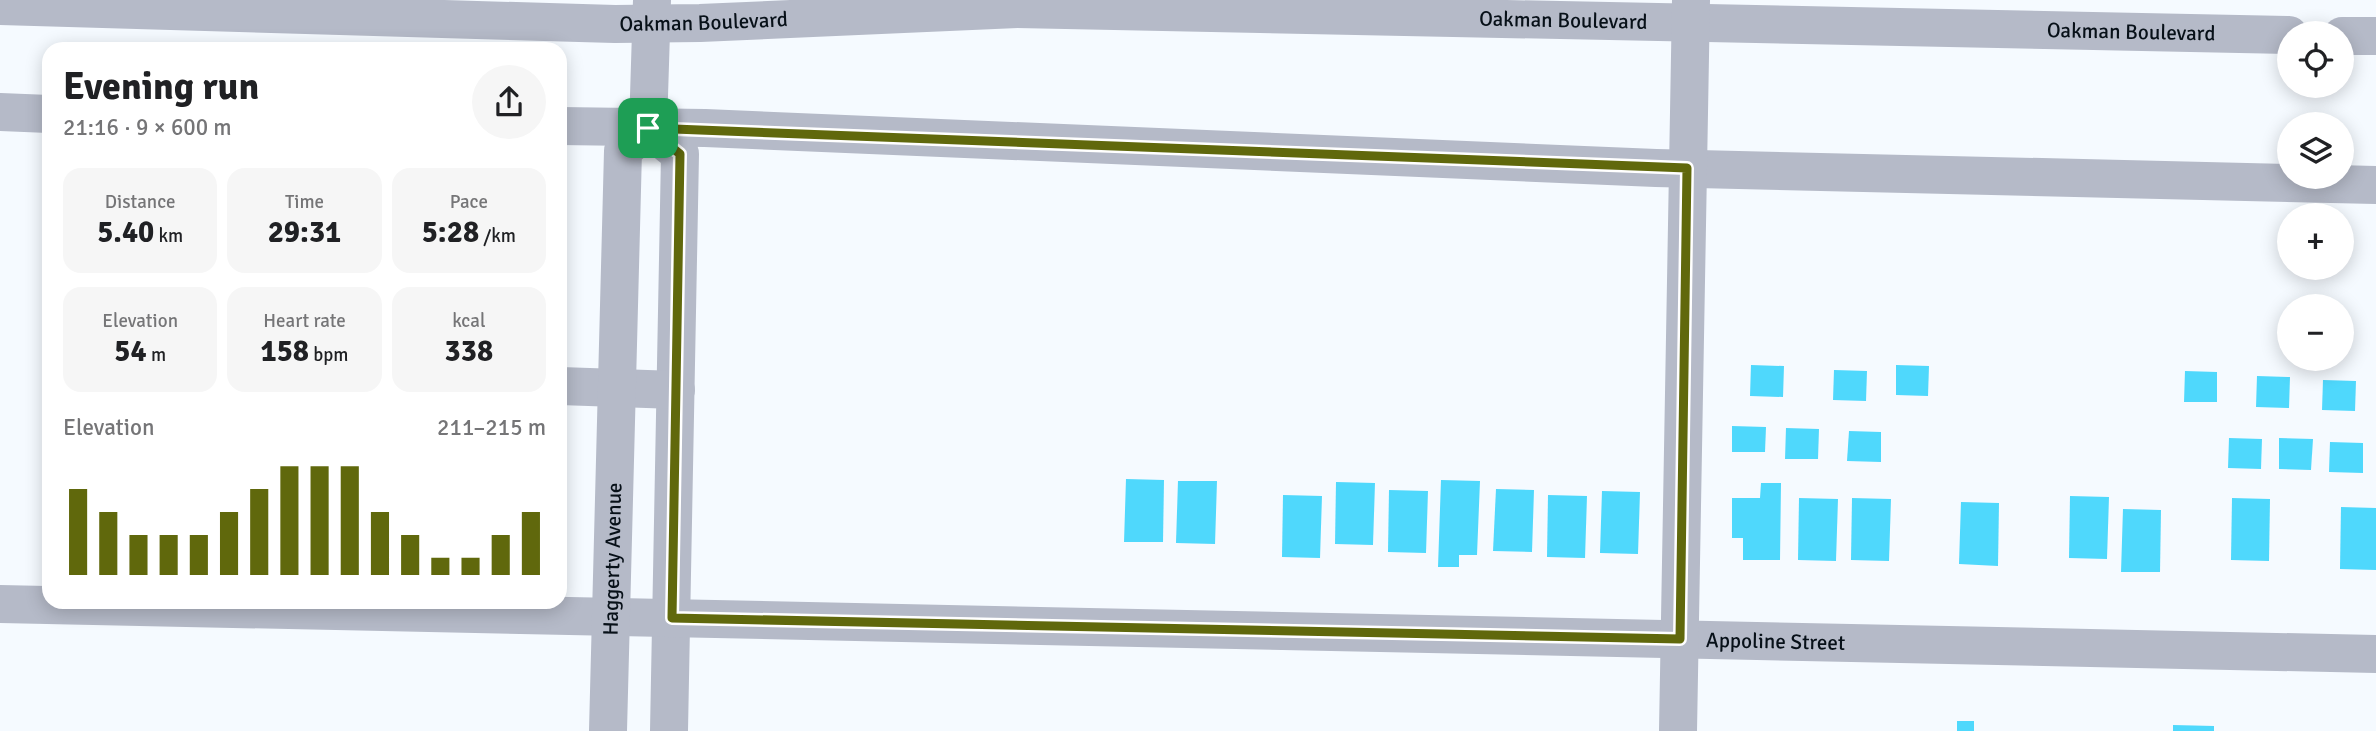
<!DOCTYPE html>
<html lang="en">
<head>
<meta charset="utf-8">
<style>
	body { margin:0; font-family:Signika,sans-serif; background:#f6f6f6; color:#202124; height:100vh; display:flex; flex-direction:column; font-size:26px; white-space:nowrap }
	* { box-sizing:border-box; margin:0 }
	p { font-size:23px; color:#757577 }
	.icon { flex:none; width:38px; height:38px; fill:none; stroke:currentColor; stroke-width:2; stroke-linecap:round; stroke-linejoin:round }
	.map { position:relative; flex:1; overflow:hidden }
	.sheet { position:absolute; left:42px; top:42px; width:525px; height:567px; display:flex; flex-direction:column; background:#fff; border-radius:21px; box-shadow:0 4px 18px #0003 }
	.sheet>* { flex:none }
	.tools { position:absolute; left:2277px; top:21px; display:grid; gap:14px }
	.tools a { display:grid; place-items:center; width:77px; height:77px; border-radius:50%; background:#fff; box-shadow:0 4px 18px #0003; font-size:35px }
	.pin { position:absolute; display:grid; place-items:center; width:60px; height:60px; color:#fff; margin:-30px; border-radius:14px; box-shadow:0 4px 10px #0006 }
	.round { display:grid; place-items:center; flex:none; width:74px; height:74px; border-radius:37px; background:#f6f6f6 }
	.headline { display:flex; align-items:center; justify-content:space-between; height:119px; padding:0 21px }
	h1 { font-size:38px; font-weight:700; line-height:52px }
	.figures { display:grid; grid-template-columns:repeat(3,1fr); gap:10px; height:119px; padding:7px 21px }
	.figures div { display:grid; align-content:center; border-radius:18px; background:#f6f6f6; text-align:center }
	.figures b { font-size:30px; font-weight:700 }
	.figures small { font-size:19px; font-weight:400 }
	.figures p { font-size:19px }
	.chart { height:196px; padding:14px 21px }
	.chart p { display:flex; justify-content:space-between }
	.chart svg { width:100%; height:126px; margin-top:7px; stroke:#60680c; stroke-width:6 }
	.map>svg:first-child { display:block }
	.building { fill:#4fd8fc }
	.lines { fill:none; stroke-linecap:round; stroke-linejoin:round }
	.minor { stroke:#b5bac8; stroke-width:38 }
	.route-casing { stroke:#fff; stroke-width:14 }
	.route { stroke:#60680c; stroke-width:9 }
	.labels { text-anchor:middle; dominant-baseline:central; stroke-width:5; stroke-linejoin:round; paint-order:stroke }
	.street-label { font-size:21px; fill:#071018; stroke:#f5faff }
</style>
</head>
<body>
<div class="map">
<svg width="2376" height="731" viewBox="0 0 2376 731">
	<rect width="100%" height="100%" fill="#f5faff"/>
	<!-- building -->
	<g class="building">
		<path d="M 1751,365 L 1784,366 L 1783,397 L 1750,396 Z"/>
		<path d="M 1896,365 L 1929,366 L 1928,396 L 1896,395 Z"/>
		<path d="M 1834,370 L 1867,371 L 1866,401 L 1833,400 Z"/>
		<path d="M 2185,371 L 2217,372 L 2217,402 L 2184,402 Z"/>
		<path d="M 2257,376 L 2290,377 L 2289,408 L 2256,407 Z"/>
		<path d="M 2323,380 L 2356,381 L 2355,411 L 2322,410 Z"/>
		<path d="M 1732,426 L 1766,427 L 1765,452 L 1732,452 Z"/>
		<path d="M 1786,428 L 1819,429 L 1818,459 L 1785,459 Z"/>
		<path d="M 1849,431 L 1881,432 L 1881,462 L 1847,461 Z"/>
		<path d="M 2229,438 L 2262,439 L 2261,469 L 2228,468 Z"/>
		<path d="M 2279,438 L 2313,439 L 2311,470 L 2279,469 Z"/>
		<path d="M 2330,442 L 2363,443 L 2363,473 L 2329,472 Z"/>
		<path d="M 1126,479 L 1164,480 L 1163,542 L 1124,542 Z"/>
		<path d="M 1441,480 L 1480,481 L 1477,555 L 1459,555 L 1459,567 L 1438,567 Z"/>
		<path d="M 1178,481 L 1217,481 L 1215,544 L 1176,543 Z"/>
		<path d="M 1336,482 L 1375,483 L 1373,545 L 1335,544 Z"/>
		<path d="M 1761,483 L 1781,483 L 1780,560 L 1743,560 L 1743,538 L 1732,538 L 1732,498 L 1760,498 Z"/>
		<path d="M 1496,489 L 1534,490 L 1532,552 L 1493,551 Z"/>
		<path d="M 1389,490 L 1428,491 L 1426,553 L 1388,552 Z"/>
		<path d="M 1602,491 L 1640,492 L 1638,554 L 1600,553 Z"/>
		<path d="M 1283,495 L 1322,496 L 1320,558 L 1282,557 Z"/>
		<path d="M 1548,495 L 1587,496 L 1585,558 L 1547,557 Z"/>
		<path d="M 2070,496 L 2109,497 L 2107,559 L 2069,558 Z"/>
		<path d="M 1799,498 L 1838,499 L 1836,561 L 1798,560 Z"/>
		<path d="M 1852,498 L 1891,499 L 1889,561 L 1851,560 Z"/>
		<path d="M 2232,498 L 2270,499 L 2269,561 L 2231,560 Z"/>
		<path d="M 1961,502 L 1999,503 L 1998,566 L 1959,564 Z"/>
		<path d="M 2341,507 L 2376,508 L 2376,570 L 2340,569 Z"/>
		<path d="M 2123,509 L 2161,510 L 2160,572 L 2121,572 Z"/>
		<rect x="1957" y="721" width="17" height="10"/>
		<path d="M 2173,725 L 2214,726 L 2214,731 L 2173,731 Z"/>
	</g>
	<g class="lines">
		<!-- minor -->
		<g class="minor">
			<path id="s1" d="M 0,6 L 615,24 L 700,23 L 1017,9 L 2289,35"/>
			<path d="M 2342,36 L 2376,36"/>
			<path d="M 0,112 L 49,114"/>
			<path d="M 560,126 L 705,128 L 1656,168 L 2376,185"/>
			<path d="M 648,128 L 680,154 L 669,731"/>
			<path d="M 560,386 L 676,390"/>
			<path id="s2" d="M 0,604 L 2376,654"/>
			<path id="s3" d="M 608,731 L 623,151 L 648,128 L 652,0"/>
			<path d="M 1678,731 L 1691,0"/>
		</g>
	</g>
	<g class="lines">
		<!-- route casing -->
		<g class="route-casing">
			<path id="route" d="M 648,128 L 1687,168 L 1680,639 L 672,618 L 680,154 Z"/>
		</g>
		<!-- route -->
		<use href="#route" class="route"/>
	</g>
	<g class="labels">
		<!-- street labels -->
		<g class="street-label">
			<text stroke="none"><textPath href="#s1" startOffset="704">Oakman Boulevard</textPath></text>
			<text stroke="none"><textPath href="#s1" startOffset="1564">Oakman Boulevard</textPath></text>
			<text stroke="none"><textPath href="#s1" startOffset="2132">Oakman Boulevard</textPath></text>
			<text stroke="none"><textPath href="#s3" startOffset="172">Haggerty Avenue</textPath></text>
			<text stroke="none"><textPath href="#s2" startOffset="1776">Appoline Street</textPath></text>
		</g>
	</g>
</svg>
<div class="tools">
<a><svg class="icon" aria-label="locate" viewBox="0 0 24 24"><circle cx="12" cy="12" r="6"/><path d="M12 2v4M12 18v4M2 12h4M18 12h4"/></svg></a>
<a><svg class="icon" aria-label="layers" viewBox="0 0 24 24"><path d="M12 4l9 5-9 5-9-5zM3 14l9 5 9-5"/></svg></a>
<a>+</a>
<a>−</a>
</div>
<div class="pin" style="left:648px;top:128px;background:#1e9e55"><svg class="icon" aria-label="arrive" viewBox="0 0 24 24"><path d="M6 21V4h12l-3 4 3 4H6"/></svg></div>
<section class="sheet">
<div class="headline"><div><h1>Evening run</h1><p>21:16 · 9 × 600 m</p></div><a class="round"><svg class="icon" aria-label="share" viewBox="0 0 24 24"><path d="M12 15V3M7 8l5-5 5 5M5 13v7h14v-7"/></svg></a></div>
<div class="figures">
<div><p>Distance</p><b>5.40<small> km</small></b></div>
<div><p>Time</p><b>29:31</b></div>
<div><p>Pace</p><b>5:28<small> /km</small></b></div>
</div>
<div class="figures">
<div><p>Elevation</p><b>54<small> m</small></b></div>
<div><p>Heart rate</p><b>158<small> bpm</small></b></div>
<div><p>kcal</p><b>338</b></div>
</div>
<div class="chart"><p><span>Elevation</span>211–215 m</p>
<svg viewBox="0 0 160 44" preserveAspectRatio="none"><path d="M5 44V14M15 44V22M25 44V30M35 44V30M45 44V30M55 44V22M65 44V14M75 44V6M85 44V6M95 44V6M105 44V22M115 44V30M125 44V38M135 44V38M145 44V30M155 44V22"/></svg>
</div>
</section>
</div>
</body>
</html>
